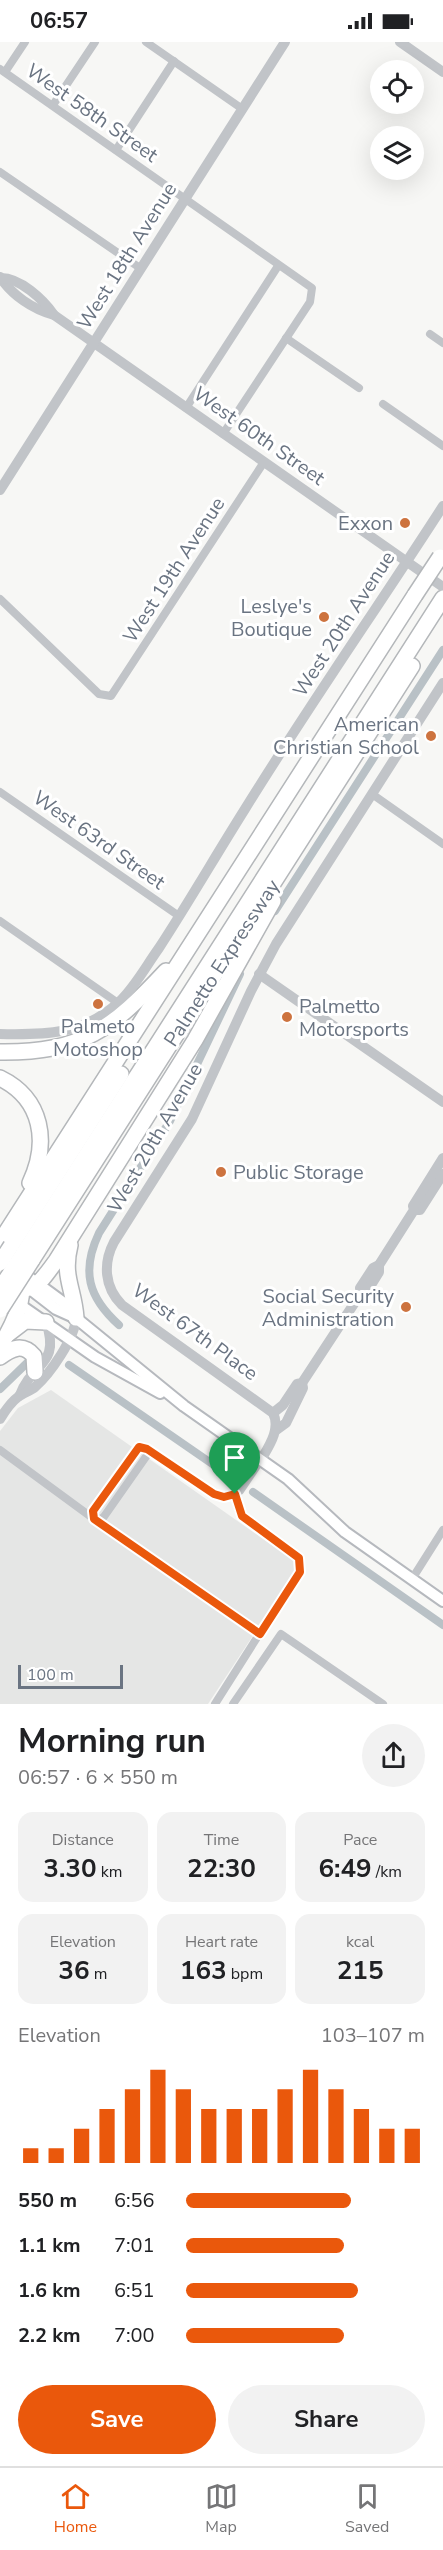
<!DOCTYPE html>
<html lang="en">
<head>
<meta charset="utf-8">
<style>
	body { margin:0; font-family:"Nunito Sans",sans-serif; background:#f2f2f2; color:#202124; height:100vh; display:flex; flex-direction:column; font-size:22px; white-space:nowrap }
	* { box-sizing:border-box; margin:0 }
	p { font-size:20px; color:#757577 }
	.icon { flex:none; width:33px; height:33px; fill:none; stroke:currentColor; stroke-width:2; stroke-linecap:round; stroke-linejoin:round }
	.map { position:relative; height:1662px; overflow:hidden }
	.panel { display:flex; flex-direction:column; background:#fff; flex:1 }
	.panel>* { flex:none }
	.buttons { position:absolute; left:370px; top:18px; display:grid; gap:12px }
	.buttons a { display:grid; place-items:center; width:54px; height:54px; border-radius:50%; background:#fff; box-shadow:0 6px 24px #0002; font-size:30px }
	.scale { position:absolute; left:18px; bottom:15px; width:105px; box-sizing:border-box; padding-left:6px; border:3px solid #6a7482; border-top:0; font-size:16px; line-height:21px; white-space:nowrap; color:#6a7482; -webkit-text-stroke:4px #fff; paint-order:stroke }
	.pin { position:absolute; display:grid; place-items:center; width:51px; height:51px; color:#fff; margin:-62px -26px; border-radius:50% 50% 50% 0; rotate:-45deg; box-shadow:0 0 6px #0007 }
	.pin .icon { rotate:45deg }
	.round { display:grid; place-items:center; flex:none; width:63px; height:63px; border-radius:32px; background:#f2f2f2 }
	.summary { display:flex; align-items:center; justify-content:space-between; height:102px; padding:0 18px }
	h1 { font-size:33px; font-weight:700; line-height:45px }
	.metrics { display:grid; grid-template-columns:repeat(3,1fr); gap:9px; height:102px; padding:6px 18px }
	.metrics div { display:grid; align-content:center; border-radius:15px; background:#f2f2f2; text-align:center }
	.metrics b { font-size:26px; font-weight:700 }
	.metrics small { font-size:16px; font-weight:400 }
	.metrics p { font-size:16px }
	.chart { height:168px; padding:12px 18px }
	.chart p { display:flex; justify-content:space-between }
	.chart svg { width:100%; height:108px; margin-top:6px; stroke:#ea580c; stroke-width:6 }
	.action { display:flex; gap:12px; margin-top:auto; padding:12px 18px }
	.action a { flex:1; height:69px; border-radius:36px; background:#ea580c; color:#fff; font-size:24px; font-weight:700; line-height:69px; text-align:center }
	.action a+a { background:#f2f2f2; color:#202124 }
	ul { padding:0 18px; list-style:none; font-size:20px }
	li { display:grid; grid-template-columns:96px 72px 1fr; align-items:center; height:45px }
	li i { height:15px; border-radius:8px; background:#ea580c }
	.status { display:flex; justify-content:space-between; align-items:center; height:42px; padding:0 30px; background:#fff; direction:ltr }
	.status svg { height:16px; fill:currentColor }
	.tabs { display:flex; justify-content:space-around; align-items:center; height:84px; border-top:2px solid #e0e0e0; background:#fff; font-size:16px; color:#757577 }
	.tabs a { display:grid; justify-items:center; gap:3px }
	.tabs .on { color:#ea580c }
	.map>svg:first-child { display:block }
	.built { fill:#e5e6e5 }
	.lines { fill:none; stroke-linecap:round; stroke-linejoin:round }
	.canal { stroke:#b9c1c6; stroke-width:8 }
	.secondary-casing { stroke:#b6b9be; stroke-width:14 }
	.motorway-casing { stroke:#b4b7ba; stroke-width:18 }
	.minor { stroke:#c1c4c8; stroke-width:8 }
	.tertiary { stroke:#c1c4c8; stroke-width:10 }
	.secondary { stroke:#fff; stroke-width:10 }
	.motorway { stroke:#fff; stroke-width:15 }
	.motorway-bridge-casing { stroke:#b4b7ba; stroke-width:18; stroke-linecap:butt }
	.motorway-bridge { stroke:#fff; stroke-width:15 }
	.route-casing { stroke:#fff; stroke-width:12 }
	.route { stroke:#ea580c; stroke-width:8 }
	.poi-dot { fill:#cd733f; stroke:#fff; stroke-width:2 }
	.labels { text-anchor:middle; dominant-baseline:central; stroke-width:6; stroke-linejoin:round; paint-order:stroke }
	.street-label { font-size:20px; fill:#6a7482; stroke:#fff }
	.poi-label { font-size:20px; fill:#6a7482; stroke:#fff; text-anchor:end }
</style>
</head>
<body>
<div class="status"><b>06:57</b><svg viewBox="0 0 49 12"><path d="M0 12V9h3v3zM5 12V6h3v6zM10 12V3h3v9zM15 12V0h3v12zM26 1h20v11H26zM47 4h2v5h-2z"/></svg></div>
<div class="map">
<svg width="443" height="1662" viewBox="0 0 443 1662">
	<rect width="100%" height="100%" fill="#f7f7f5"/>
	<!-- built -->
	<path class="built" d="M 51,1348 L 293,1518 L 296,1523 L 296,1528 L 208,1662 L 0,1662 L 0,1389 L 18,1366 Z"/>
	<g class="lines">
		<!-- canal -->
		<g class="canal">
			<path d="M 275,869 L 443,608"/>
			<path d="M 119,1283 C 88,1255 81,1229 99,1191 L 170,1079 L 240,932"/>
			<path d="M 69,1323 L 237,1439"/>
			<path d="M 0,1347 L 29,1319"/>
			<path d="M 253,1450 L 443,1583"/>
		</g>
		<!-- secondary casing -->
		<g class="secondary-casing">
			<g id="secondary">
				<path d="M 19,1228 L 64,1261 L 74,1274"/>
				<path d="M 25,1243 L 56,1267 L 76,1276 L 184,1364 L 288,1437 L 345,1490 L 443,1559"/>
				<path d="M 16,1260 L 95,1315 L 160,1351"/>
			</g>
		</g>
		<!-- motorway casing -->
		<g class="motorway-casing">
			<g id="motorway">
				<path d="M 0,1010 C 82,1011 112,987 166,929"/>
				<path d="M 0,1036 C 43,1057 49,1101 30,1141"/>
				<path d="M 0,1200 L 415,553"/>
				<path d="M 70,1203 C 62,1235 74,1246 76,1276"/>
				<path d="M 11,1204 L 121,1032"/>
				<path d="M 23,1212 L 443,556"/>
				<path d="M 32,1218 L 412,624"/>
				<path d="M 4,1245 C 35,1252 39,1242 56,1219 L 195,998 L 273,859"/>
				<path d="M 8,1292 L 25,1279 L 46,1280"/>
				<path d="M 0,1304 C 9,1290 27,1257 20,1241"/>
				<path d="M 0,1315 C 12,1306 23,1301 34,1314 L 35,1330"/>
			</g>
		</g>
		<!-- minor -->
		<g class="minor">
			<path d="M 146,0 L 241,66"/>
			<path d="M 0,27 L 312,246 L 310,260 L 223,392"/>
			<path d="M 5,30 L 25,0"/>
			<path d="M 53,63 L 95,0"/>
			<path d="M 116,108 L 174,19"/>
			<path d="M 0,130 L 140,226"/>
			<path d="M 430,292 L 443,301"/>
			<path d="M 286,296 L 359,346"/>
			<path d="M 383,362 L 443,404"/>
			<path d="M 186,366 L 278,224"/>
			<path d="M 0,557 L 99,652 L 111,654 L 264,420"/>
			<path d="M 0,750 L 179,874"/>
			<path d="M 372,752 L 443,802"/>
			<path d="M 0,879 L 118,961"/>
			<path d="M 0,1408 L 94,1477 L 259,1592"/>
			<path d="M 94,1477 L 93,1469 L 139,1405 L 147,1407 L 197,1441 L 221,1454 L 240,1449 L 261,1418"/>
			<path d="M 94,1477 L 103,1476 L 150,1409"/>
			<path d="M 412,1537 L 443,1488"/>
			<path d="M 215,1662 L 301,1526 L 300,1519 L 296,1513 L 242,1474 L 238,1467 L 235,1452"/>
			<path d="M 233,1662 L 281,1592 L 383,1662"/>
		</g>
		<!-- tertiary -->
		<g class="tertiary">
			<path d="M 400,0 L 443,30"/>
			<path d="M 0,235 C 12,253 32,267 54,273 L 443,545"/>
			<path d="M 1,236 C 20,236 43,257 54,273"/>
			<path d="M 0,448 L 285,0"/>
			<path d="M 259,932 L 443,1060"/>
			<path d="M 0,992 C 44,993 84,993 119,960 C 135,945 146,924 159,906 C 189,860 216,813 245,767 C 308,665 378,565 443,464"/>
			<path d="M 414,1168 L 420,1168 L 443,1132"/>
			<path d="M 361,1251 L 360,1246 L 373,1226 L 379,1223 L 414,1168 L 413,1164 L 443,1116"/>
			<path d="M 20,1353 C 32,1320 61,1324 46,1280"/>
			<path d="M 273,1371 L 283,1363 L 297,1342 L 302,1341 L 361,1251 L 366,1251 L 379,1230 L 379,1223"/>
			<path d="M 0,1377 C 5,1369 11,1360 18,1355 C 23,1351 30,1349 35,1345 C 50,1332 75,1296 76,1276"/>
			<path d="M 275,1389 L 286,1381 L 303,1346 L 302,1341"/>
			<path d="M 261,1418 C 269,1404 281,1387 273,1371 L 122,1263 C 104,1245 103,1221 114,1200 L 192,1077 L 251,949 L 276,902 L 443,641"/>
		</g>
		<!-- secondary -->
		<use href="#secondary" class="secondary"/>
		<!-- motorway -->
		<use href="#motorway" class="motorway"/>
		<!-- motorway-bridge casing -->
		<g class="motorway-bridge-casing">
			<g id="motorway-bridge">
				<path d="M 415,553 L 440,515"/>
				<path d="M 0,1221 L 11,1204"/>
				<path d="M 0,1247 L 23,1212"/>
				<path d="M 0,1268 L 32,1218"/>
			</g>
		</g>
		<!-- motorway-bridge -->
		<use href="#motorway-bridge" class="motorway-bridge"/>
	</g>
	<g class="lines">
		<!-- route casing -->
		<g class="route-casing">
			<path id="route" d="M 139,1405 L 147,1407 L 214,1452 L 224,1455 L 235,1452 L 242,1474 L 299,1516 L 300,1530 L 260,1592 L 94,1477 L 93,1469 Z"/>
		</g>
		<!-- route -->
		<use href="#route" class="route"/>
	</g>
	<!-- markers -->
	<g class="poi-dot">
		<circle cx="405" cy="481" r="6"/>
		<circle cx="324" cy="575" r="6"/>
		<circle cx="431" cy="694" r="6"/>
		<circle cx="98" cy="962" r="6"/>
		<circle cx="287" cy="975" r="6"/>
		<circle cx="221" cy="1130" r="6"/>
		<circle cx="406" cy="1265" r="6"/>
	</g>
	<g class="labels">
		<!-- street labels -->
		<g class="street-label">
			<text transform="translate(92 71) rotate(35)">West 58th Street</text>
			<text transform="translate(127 214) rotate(-58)">West 18th Avenue</text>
			<text transform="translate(259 394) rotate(35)">West 60th Street</text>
			<text transform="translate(174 528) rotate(-57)">West 19th Avenue</text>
			<text transform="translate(344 582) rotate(-57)">West 20th Avenue</text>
			<text transform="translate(99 798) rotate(35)">West 63rd Street</text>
			<text transform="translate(222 921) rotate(-57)">Palmetto Expressway</text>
			<text transform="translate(155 1096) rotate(-60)">West 20th Avenue</text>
			<text transform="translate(195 1290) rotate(36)">West 67th Place</text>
		</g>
		<!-- poi labels -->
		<g class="poi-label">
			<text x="393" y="481">Exxon</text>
			<text x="312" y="564">Leslye's<tspan x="312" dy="23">Boutique</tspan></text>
			<text x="419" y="682">American<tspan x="419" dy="23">Christian School</tspan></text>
			<text x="299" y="964" text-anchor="start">Palmetto<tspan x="299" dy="23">Motorsports</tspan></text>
			<text x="98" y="984" text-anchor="middle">Palmeto<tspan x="98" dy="23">Motoshop</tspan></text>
			<text x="233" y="1130" text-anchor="start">Public Storage</text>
			<text x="394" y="1254">Social Security<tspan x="394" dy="23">Administration</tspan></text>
		</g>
	</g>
</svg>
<div class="buttons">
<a><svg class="icon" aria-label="locate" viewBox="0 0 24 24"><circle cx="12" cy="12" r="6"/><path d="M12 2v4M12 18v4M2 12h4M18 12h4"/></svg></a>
<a><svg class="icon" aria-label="layers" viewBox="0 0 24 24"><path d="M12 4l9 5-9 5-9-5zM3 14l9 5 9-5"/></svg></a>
</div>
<div class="scale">100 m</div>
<div class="pin" style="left:235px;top:1452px;background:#1e9e55"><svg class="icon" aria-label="arrive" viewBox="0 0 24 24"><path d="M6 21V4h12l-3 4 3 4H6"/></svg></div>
</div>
<section class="panel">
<div class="summary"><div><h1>Morning run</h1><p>06:57 · 6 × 550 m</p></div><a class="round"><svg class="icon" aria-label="share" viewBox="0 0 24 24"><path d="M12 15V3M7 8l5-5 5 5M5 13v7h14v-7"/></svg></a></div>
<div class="metrics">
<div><p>Distance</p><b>3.30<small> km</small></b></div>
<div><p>Time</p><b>22:30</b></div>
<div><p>Pace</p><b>6:49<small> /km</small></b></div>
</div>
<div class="metrics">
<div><p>Elevation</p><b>36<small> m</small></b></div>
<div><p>Heart rate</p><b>163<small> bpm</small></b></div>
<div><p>kcal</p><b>215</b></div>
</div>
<div class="chart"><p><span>Elevation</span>103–107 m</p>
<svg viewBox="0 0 160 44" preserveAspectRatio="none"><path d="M5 44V38M15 44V38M25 44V30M35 44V22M45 44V14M55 44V6M65 44V14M75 44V22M85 44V22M95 44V22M105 44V14M115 44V6M125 44V14M135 44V22M145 44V30M155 44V30"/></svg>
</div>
<ul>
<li><b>550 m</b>6:56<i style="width:69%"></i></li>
<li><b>1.1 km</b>7:01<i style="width:66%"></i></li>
<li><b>1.6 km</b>6:51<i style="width:72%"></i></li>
<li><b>2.2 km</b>7:00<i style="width:66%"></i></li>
</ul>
<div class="action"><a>Save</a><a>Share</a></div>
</section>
<nav class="tabs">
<a class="on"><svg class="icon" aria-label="home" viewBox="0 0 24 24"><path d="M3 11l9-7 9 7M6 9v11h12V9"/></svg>Home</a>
<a><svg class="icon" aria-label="map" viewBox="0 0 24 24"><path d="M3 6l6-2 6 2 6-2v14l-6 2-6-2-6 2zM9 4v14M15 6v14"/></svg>Map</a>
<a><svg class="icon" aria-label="saved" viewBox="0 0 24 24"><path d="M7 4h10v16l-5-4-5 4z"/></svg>Saved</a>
</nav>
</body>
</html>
